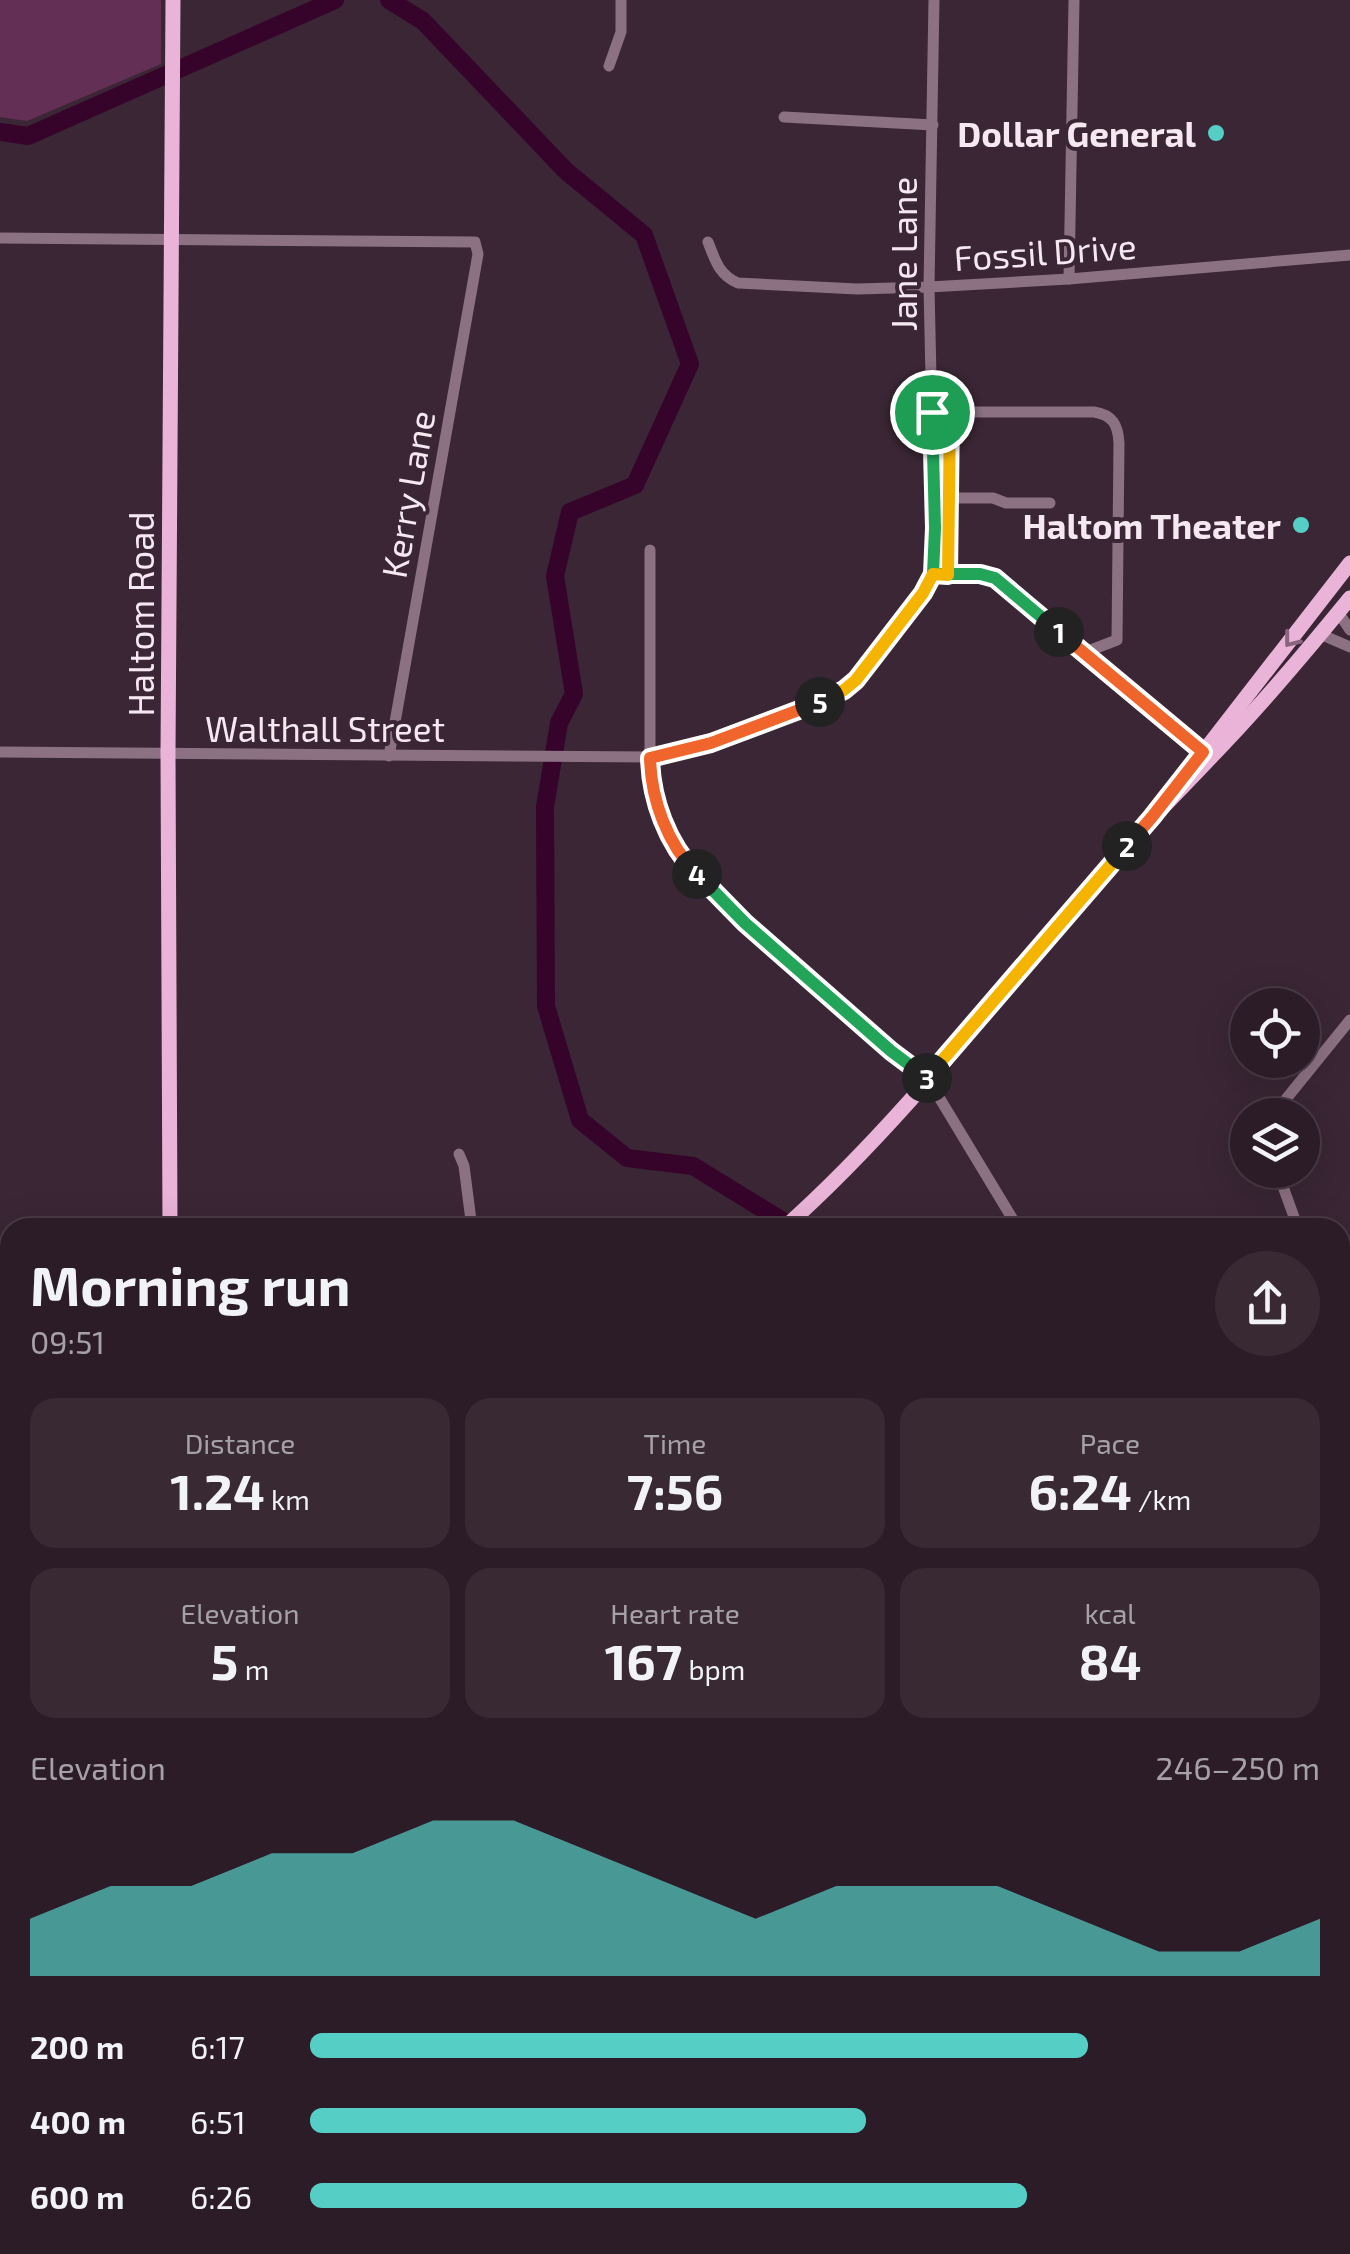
<!DOCTYPE html>
<html lang="en">
<head>
<meta charset="utf-8">
<style>
	body { margin:0; font-family:"Exo 2",sans-serif; background:#382933; color:#f1f3f6; height:100vh; display:flex; flex-direction:column; font-size:38px; white-space:nowrap }
	* { box-sizing:border-box; margin:0 }
	p { font-size:32px; color:#a6a1a7 }
	.icon { flex:none; width:55px; height:55px; fill:none; stroke:currentColor; stroke-width:2; stroke-linecap:round; stroke-linejoin:round }
	.map { position:relative; flex:1; overflow:hidden }
	.drawer { position:absolute; left:0px; top:1218px; width:1350px; height:1038px; display:flex; flex-direction:column; background:#2c1c27; border-radius:30px 30px 0 0; box-shadow:0 10px 40px #0002,0 0 0 2px #483a44 }
	.drawer>* { flex:none }
	.tools { position:absolute; left:1230px; top:988px; display:grid; gap:20px }
	.tools a { display:grid; place-items:center; width:90px; height:90px; border-radius:50%; background:#2c1c27; box-shadow:0 10px 40px #0002,0 0 0 2px #483a44; font-size:50px }
	.pin { position:absolute; display:grid; place-items:center; width:85px; height:85px; color:#fff; margin:-42px; border:5px solid #fff; border-radius:50%; box-shadow:0 2px 10px #0007 }
	.km { position:absolute; width:50px; height:50px; margin:-25px; border-radius:50%; background:#222; color:#fff; font-size:28px; line-height:50px; text-align:center }
	.round { display:grid; place-items:center; flex:none; width:105px; height:105px; border-radius:52px; background:#382933 }
	.overview { display:flex; align-items:center; justify-content:space-between; height:170px; padding:0 30px }
	h1 { font-size:55px; font-weight:700; line-height:75px }
	.stats { display:grid; grid-template-columns:repeat(3,1fr); gap:15px; height:170px; padding:10px 30px }
	.stats div { display:grid; align-content:center; border-radius:25px; background:#382933; text-align:center }
	.stats b { font-size:50px; font-weight:700 }
	.stats small { font-size:28px; font-weight:400 }
	.stats p { font-size:28px }
	.chart { height:280px; padding:20px 30px }
	.chart p { display:flex; justify-content:space-between }
	.chart svg { width:100%; height:180px; margin-top:10px; fill:#55cec6; opacity:.7 }
	ul { padding:0 30px; list-style:none; font-size:32px }
	li { display:grid; grid-template-columns:160px 120px 1fr; align-items:center; height:75px }
	li i { height:25px; border-radius:12px; background:#55cec6 }
	.map>svg:first-child { display:block }
	.green { fill:#642f55 }
	.lines { fill:none; stroke-linecap:round; stroke-linejoin:round }
	.river { stroke:#36032b; stroke-width:18 }
	.minor { stroke:#8c7182; stroke-width:11 }
	.major { stroke:#eab3d8; stroke-width:15 }
	.oneway { stroke:#89657e }
	.split-1-casing { stroke:#fff; stroke-width:20 }
	.split-2-casing { stroke:#fff; stroke-width:20 }
	.split-3-casing { stroke:#fff; stroke-width:20 }
	.split-4-casing { stroke:#fff; stroke-width:20 }
	.split-5-casing { stroke:#fff; stroke-width:20 }
	.split-6-casing { stroke:#fff; stroke-width:20 }
	.split-1 { stroke:#22a559; stroke-width:12 }
	.split-2 { stroke:#f0652b; stroke-width:12 }
	.split-3 { stroke:#f5b400; stroke-width:12 }
	.split-4 { stroke:#22a559; stroke-width:12 }
	.split-5 { stroke:#f0652b; stroke-width:12 }
	.split-6 { stroke:#f5b400; stroke-width:12 }
	.poi-dot { fill:#55cec6; stroke:#3a2634; stroke-width:4 }
	.labels { text-anchor:middle; dominant-baseline:central; stroke-width:8; stroke-linejoin:round; paint-order:stroke }
	.poi-label { font-size:35px; font-weight:bold; fill:#f6e8f1; stroke:#3a2634; text-anchor:end }
	.street-label { font-size:35px; fill:#f6e8f1; stroke:#3a2634 }
</style>
</head>
<body>
<div class="map">
<svg width="1350" height="2254" viewBox="0 0 1350 2254">
	<rect width="100%" height="100%" fill="#3a2634"/>
	<!-- green -->
	<path class="green" d="M 0,0 L 161,0 L 161,64 L 27,121 L 0,117 Z"/>
	<g class="lines">
		<!-- river -->
		<g class="river">
			<path d="M 389,0 L 423,21 L 566,171 L 644,235 L 690,364 L 635,485 L 570,512 L 555,576 L 574,694 L 559,723 L 545,807 L 546,1006 L 580,1120 L 627,1158 L 693,1166 L 794,1228"/>
			<path d="M 0,132 L 28,136 L 335,0"/>
			<path d="M 1340,1764 L 1350,1772"/>
		</g>
		<!-- minor -->
		<g class="minor">
			<path d="M 609,66 L 621,32 L 621,0"/>
			<path d="M 784,117 L 933,125"/>
			<path d="M 0,238 L 475,242 L 478,254 L 389,756"/>
			<path d="M 708,242 C 715,260 719,275 738,283 L 857,289 L 929,287 L 1069,279 L 1350,255"/>
			<path d="M 1069,279 L 1074,0"/>
			<path d="M 932,412 L 1094,412 C 1113,415 1118,425 1119,443 L 1117,640 L 1083,653"/>
			<path d="M 949,498 L 993,498 L 1006,503 L 1050,503"/>
			<path d="M 650,550 L 650,763 L 653,795 L 663,819 L 684,861 L 745,923 L 891,1051 L 928,1079 L 1018,1228"/>
			<path d="M 933,574 L 981,574 L 995,578 L 1203,752"/>
			<path d="M 949,575 L 950,412"/>
			<path d="M 1338,612 L 1350,630"/>
			<path d="M 1320,634 L 1350,647"/>
			<path d="M 0,752 L 650,757 L 711,743 L 763,725 L 844,690 L 856,681 L 879,654 L 923,593 L 933,574 L 935,560 L 929,287 L 934,0"/>
			<path d="M 1273,1115 L 1350,1020"/>
			<path d="M 459,1154 L 464,1166 L 472,1228"/>
			<path d="M 1277,1170 L 1298,1228"/>
			<path d="M 0,1334 L 10,1334"/>
			<path d="M 1340,1344 L 1350,1371"/>
			<path d="M 373,2245 L 373,2254"/>
			<path d="M 776,2245 L 794,2254"/>
			<path d="M 1056,2245 L 1073,2254"/>
			<path d="M 9,2254 L 10,1914"/>
			<path d="M 544,2254 L 545,2245"/>
			<path d="M 683,2254 L 685,2245"/>
			<path d="M 969,2254 L 969,2245"/>
		</g>
		<!-- major -->
		<g class="major">
			<path d="M 1198,759 L 1350,563"/>
			<path d="M 170,1228 L 168,754 L 173,0"/>
			<path d="M 784,1228 C 906,1119 1005,986 1112,862 C 1144,826 1178,792 1211,757 C 1260,707 1306,652 1350,598"/>
			<path d="M 0,1519 L 10,1519"/>
			<path d="M 1340,1523 L 1350,1523"/>
			<path d="M 0,1895 L 10,1887"/>
			<path d="M 157,2245 L 157,2254"/>
		</g>
	</g>
	<!-- one-way arrows -->
	<defs><path id="oneway-chevron" d="M-2-3.5L2.5 0L-2 3.5" fill="none" stroke-width="1.6" stroke-linecap="round" stroke-linejoin="round" transform="scale(2.5)"/></defs>
	<use class="oneway" href="#oneway-chevron" transform="translate(1291 640) rotate(128)"/>
	<g class="lines">
		<!-- split-1 casing -->
		<g class="split-1-casing">
			<path id="split-1" d="M 932,412 L 935,528 L 933,574 L 980,574 L 995,578 L 1059,632"/>
		</g>
		<!-- split-2 casing -->
		<g class="split-2-casing">
			<path id="split-2" d="M 1059,632 L 1203,752 L 1152,817 L 1127,846"/>
		</g>
		<!-- split-3 casing -->
		<g class="split-3-casing">
			<path id="split-3" d="M 927,1078 L 1127,846"/>
		</g>
		<!-- split-4 casing -->
		<g class="split-4-casing">
			<path id="split-4" d="M 697,874 L 745,923 L 891,1051 L 927,1078"/>
		</g>
		<!-- split-5 casing -->
		<g class="split-5-casing">
			<path id="split-5" d="M 697,874 C 667,844 651,799 650,758 L 711,743 L 820,702"/>
		</g>
		<!-- split-6 casing -->
		<g class="split-6-casing">
			<path id="split-6" d="M 820,702 L 844,690 L 856,680 L 923,593 L 933,574 L 948,575 L 950,412 L 932,412"/>
		</g>
		<!-- split-1 -->
		<use href="#split-1" class="split-1"/>
		<!-- split-2 -->
		<use href="#split-2" class="split-2"/>
		<!-- split-3 -->
		<use href="#split-3" class="split-3"/>
		<!-- split-4 -->
		<use href="#split-4" class="split-4"/>
		<!-- split-5 -->
		<use href="#split-5" class="split-5"/>
		<!-- split-6 -->
		<use href="#split-6" class="split-6"/>
	</g>
	<!-- markers -->
	<g class="poi-dot">
		<circle cx="1216" cy="133" r="10"/>
		<circle cx="1301" cy="525" r="10"/>
	</g>
	<g class="labels">
		<!-- poi labels -->
		<g class="poi-label">
			<text x="1196" y="133">Dollar General</text>
			<text x="1281" y="525">Haltom Theater</text>
		</g>
		<!-- street labels -->
		<g class="street-label">
			<text transform="translate(1045 251) rotate(-4)">Fossil Drive</text>
			<text transform="translate(903 254) rotate(-90)">Jane Lane</text>
			<text transform="translate(407 494) rotate(-80)">Kerry Lane</text>
			<text transform="translate(140 614) rotate(-90)">Haltom Road</text>
			<text x="325" y="728">Walthall Street</text>
		</g>
	</g>
</svg>
<div class="tools">
<a><svg class="icon" aria-label="locate" viewBox="0 0 24 24"><circle cx="12" cy="12" r="6"/><path d="M12 2v4M12 18v4M2 12h4M18 12h4"/></svg></a>
<a><svg class="icon" aria-label="layers" viewBox="0 0 24 24"><path d="M12 4l9 5-9 5-9-5zM3 14l9 5 9-5"/></svg></a>
</div>
<div class="pin" style="left:932px;top:412px;background:#1e9e55"><svg class="icon" aria-label="arrive" viewBox="0 0 24 24"><path d="M6 21V4h12l-3 4 3 4H6"/></svg></div>
<b class="km" style="left:1059px;top:632px">1</b>
<b class="km" style="left:1127px;top:846px">2</b>
<b class="km" style="left:927px;top:1078px">3</b>
<b class="km" style="left:697px;top:874px">4</b>
<b class="km" style="left:820px;top:702px">5</b>
<section class="drawer">
<div class="overview"><div><h1>Morning run</h1><p>09:51</p></div><a class="round"><svg class="icon" aria-label="share" viewBox="0 0 24 24"><path d="M12 15V3M7 8l5-5 5 5M5 13v7h14v-7"/></svg></a></div>
<div class="stats">
<div><p>Distance</p><b>1.24<small> km</small></b></div>
<div><p>Time</p><b>7:56</b></div>
<div><p>Pace</p><b>6:24<small> /km</small></b></div>
</div>
<div class="stats">
<div><p>Elevation</p><b>5<small> m</small></b></div>
<div><p>Heart rate</p><b>167<small> bpm</small></b></div>
<div><p>kcal</p><b>84</b></div>
</div>
<div class="chart"><p><span>Elevation</span>246–250 m</p>
<svg viewBox="0 0 160 44" preserveAspectRatio="none"><path d="M0 44V30L10 22L20 22L30 14L40 14L50 6L60 6L70 14L80 22L90 30L100 22L110 22L120 22L130 30L140 38L150 38L160 30V44z"/></svg>
</div>
<ul>
<li><b>200 m</b>6:17<i style="width:77%"></i></li>
<li><b>400 m</b>6:51<i style="width:55%"></i></li>
<li><b>600 m</b>6:26<i style="width:71%"></i></li>
</ul>
</section>
</div>
</body>
</html>
